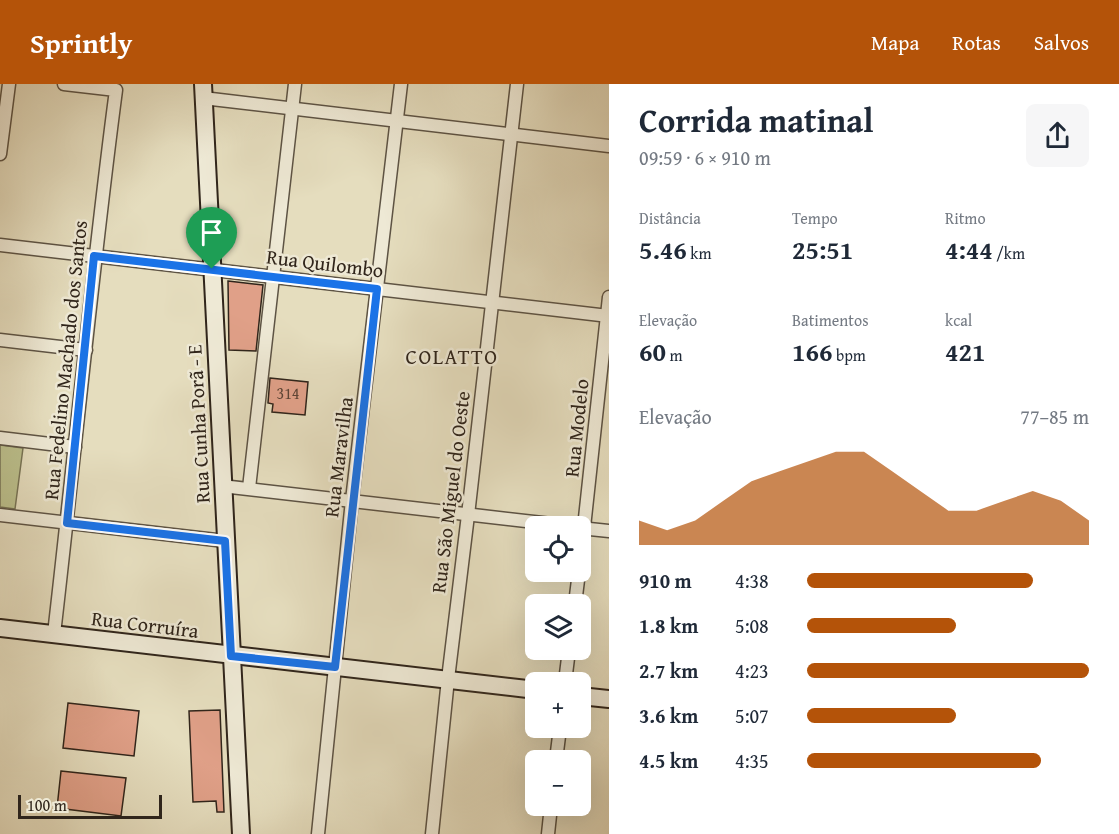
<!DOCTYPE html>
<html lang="pt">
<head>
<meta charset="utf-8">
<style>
	body { margin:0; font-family:"Gentium Book Plus",serif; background:#f6f6f7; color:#1f2937; height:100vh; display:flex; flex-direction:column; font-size:22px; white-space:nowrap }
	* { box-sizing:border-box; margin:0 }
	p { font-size:20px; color:#747a83 }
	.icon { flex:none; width:33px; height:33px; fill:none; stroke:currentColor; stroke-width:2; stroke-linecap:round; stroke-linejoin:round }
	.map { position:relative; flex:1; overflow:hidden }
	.side { display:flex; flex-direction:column; background:#fff; width:510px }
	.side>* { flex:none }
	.fabs { position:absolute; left:525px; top:432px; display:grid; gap:12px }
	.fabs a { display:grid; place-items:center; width:66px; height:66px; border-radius:9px; background:#fff; box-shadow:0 6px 24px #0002; font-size:30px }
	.scale { position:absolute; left:18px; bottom:15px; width:144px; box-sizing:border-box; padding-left:6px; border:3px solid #30251b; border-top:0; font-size:16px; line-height:21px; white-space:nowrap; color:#30251b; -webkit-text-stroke:4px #eee9d5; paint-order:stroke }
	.pin { position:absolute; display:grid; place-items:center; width:51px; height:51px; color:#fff; margin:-62px -26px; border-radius:50% 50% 50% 0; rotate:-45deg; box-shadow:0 0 6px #0007 }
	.pin .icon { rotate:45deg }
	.round { display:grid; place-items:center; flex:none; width:63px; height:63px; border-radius:9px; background:#f6f6f7 }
	.headline { display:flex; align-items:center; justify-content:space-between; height:102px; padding:0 30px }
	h1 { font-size:33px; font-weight:800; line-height:45px }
	.metrics { display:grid; grid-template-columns:repeat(3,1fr); gap:9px; height:102px; padding:6px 30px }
	.metrics div { display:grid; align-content:center }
	.metrics b { font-size:26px; font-weight:800 }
	.metrics small { font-size:16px; font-weight:400 }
	.metrics p { font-size:16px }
	.chart { height:168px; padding:12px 30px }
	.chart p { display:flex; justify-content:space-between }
	.chart svg { width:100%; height:108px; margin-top:6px; fill:#b45309; opacity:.7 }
	ul { padding:0 30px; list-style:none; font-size:20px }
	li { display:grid; grid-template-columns:96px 72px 1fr; align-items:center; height:45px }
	li i { height:15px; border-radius:8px; background:#b45309 }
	header { display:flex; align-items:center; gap:36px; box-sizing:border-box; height:84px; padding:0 30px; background:#b45309; color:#fff }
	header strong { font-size:28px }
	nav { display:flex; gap:33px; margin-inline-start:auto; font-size:21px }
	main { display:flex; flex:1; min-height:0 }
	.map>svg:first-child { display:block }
	.green { fill:#bbbf8c; stroke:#767254; stroke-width:1.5 }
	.building { fill:#e0a088; stroke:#30251b; stroke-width:1.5 }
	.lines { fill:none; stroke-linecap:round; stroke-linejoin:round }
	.street-casing { stroke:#5d5344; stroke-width:15 }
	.secondary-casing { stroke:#30251b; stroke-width:20 }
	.street { stroke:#eee9d5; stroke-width:12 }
	.secondary { stroke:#eee9d5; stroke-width:16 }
	.route-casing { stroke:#fff; stroke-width:12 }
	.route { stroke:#1a73e8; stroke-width:8 }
	.labels { text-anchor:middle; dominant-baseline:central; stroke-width:5; stroke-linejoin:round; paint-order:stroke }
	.number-label { font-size:16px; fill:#5c4436 }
	.street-label { font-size:20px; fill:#30251b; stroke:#eee9d5 }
	.neighbourhood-label { font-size:21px; letter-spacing:1.5px; fill:#30251b; stroke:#eee9d5 }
</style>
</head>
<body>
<header>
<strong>Sprintly</strong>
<nav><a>Mapa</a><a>Rotas</a><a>Salvos</a></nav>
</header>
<main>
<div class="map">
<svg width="609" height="750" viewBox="0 0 609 750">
	<rect width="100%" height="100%" fill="#e5ddbe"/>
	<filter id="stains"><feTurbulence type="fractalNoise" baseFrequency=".00333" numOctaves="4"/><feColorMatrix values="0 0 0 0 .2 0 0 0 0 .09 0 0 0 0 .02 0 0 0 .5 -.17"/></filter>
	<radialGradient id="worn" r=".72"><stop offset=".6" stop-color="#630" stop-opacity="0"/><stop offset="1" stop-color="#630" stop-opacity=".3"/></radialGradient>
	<!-- green -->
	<path class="green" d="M 0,361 L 23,364 L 15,425 L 0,423 Z"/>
	<!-- building -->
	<g class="building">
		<path d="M 228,197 L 263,201 L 256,267 L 229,266 Z"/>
		<path d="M 270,294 L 308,298 L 305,331 L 272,328 L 273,320 L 268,319 Z"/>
		<path d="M 68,619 L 139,627 L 134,672 L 63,664 Z"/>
		<path d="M 220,626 L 224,728 L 217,728 L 216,717 L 193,718 L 189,627 Z"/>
		<path d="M 61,687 L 126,694 L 121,732 L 57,724 Z"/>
	</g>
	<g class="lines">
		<!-- street casing -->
		<g class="street-casing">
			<g id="street">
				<path d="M 203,14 L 609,62"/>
				<path d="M 0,70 L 9,0"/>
				<path d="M 0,161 L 609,232"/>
				<path d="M 0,256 L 86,266"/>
				<path d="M 0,354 L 75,363"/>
				<path d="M 222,402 L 569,442"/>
				<path d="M 249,404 L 295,0"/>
				<path d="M 0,431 L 225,457"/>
				<path d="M 580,444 L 609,447"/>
				<path d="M 580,480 L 609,213"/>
				<path d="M 575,520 L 579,488"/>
				<path d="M 54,550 C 75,369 92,187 116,6 L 64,0"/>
				<path d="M 565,598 L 569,566"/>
				<path d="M 556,676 L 560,644"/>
				<path d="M 318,750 L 352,416 L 401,0"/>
				<path d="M 432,750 L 448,595 L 468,431 L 517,0"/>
				<path d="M 548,750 L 551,722"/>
			</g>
		</g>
		<!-- secondary casing -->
		<g class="secondary-casing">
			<g id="secondary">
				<path d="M 203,0 L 241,750"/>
				<path d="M 0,544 L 536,606"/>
				<path d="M 580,612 L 609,615"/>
			</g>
		</g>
		<!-- street -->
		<use href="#street" class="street"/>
		<!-- secondary -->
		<use href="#secondary" class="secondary"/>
	</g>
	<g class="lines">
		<!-- route casing -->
		<g class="route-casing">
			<path id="route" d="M 94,172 L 377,205 L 335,583 L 231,572 L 225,457 L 67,439 Z"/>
		</g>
		<!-- route -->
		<use href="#route" class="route"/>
	</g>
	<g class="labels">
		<!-- number labels -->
		<g class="number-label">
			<text x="288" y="309">314</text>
		</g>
		<!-- street labels -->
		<g class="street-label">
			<text transform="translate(325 179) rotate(7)">Rua Quilombo</text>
			<text transform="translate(65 276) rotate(-84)">Rua Fedelino Machado dos Santos</text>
			<text transform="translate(198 340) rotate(-93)">Rua Cunha Porã - E</text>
			<text transform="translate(576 344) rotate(-84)">Rua Modelo</text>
			<text transform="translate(338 373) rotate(-83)">Rua Maravilha</text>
			<text transform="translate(450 408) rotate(-83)">Rua São Miguel do Oeste</text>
			<text transform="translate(145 540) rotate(7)">Rua Corruíra</text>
		</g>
		<!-- neighbourhood labels -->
		<g class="neighbourhood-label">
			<text x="452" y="272">COLATTO</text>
		</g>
	</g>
	<rect width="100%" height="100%" filter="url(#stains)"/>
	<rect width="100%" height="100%" fill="url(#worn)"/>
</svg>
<div class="fabs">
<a><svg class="icon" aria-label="locate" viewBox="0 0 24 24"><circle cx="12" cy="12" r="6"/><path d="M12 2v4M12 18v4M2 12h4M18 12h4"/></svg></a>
<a><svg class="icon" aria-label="layers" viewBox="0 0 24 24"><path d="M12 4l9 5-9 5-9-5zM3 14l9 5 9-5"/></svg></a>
<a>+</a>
<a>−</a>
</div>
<div class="scale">100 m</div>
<div class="pin" style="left:212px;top:185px;background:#1e9e55"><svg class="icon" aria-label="arrive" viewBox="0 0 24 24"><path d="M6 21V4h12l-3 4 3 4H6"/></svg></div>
</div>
<section class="side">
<div class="headline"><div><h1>Corrida matinal</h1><p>09:59 · 6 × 910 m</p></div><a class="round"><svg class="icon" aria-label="share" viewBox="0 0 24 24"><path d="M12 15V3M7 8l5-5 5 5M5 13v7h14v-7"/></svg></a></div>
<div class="metrics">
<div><p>Distância</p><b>5.46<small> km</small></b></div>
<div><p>Tempo</p><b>25:51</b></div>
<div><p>Ritmo</p><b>4:44<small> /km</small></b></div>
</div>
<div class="metrics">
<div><p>Elevação</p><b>60<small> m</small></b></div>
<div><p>Batimentos</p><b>166<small> bpm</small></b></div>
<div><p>kcal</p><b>421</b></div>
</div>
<div class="chart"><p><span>Elevação</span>77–85 m</p>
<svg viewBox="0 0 160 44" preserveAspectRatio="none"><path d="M0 44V34L10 38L20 34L30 26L40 18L50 14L60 10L70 6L80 6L90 14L100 22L110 30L120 30L130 26L140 22L150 26L160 34V44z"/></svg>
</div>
<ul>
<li><b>910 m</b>4:38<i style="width:80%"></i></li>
<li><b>1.8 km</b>5:08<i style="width:53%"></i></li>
<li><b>2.7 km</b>4:23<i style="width:100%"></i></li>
<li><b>3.6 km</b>5:07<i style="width:53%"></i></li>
<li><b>4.5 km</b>4:35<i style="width:83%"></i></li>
</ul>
</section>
</main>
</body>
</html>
